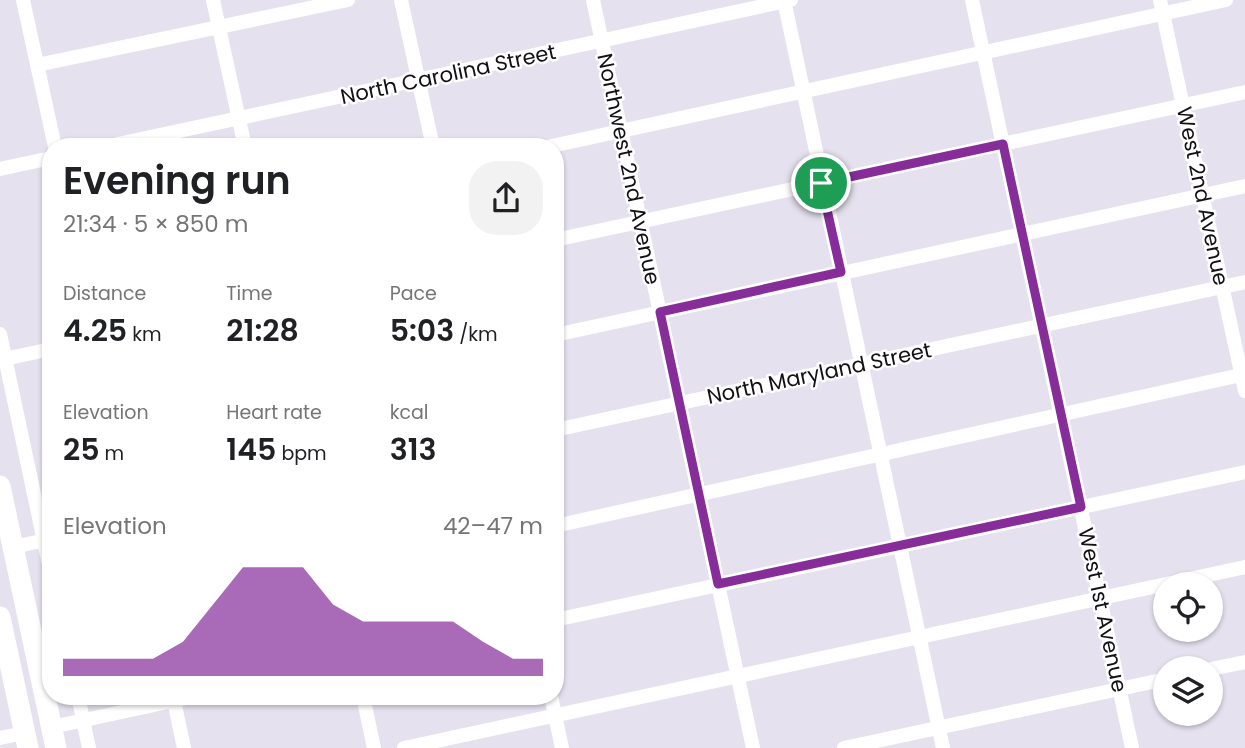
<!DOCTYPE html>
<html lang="en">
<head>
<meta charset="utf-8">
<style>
	body { margin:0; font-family:Poppins,sans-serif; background:#f2f2f2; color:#202124; height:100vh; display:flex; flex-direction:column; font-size:26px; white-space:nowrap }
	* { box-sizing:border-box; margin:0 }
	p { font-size:23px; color:#757577 }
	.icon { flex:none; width:38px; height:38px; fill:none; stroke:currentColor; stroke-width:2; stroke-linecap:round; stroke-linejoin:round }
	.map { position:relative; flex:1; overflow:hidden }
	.side { position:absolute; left:42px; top:138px; width:522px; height:567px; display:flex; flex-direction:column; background:#fff; border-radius:28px; box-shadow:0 2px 5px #0004 }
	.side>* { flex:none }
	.tools { position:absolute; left:1153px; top:572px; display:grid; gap:14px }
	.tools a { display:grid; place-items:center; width:70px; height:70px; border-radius:50%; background:#fff; box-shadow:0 2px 5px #0004; font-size:35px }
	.pin { position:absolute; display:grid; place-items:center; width:60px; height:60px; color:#fff; margin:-30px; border:4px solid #fff; border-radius:50%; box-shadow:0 2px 7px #0007 }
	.round { display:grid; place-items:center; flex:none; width:74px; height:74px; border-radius:28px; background:#f2f2f2 }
	.head { display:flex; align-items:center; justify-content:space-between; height:119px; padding:0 21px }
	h1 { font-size:38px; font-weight:600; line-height:52px }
	.metrics { display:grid; grid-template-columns:repeat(3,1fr); gap:10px; height:119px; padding:7px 21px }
	.metrics div { display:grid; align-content:center }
	.metrics b { font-size:30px; font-weight:600 }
	.metrics small { font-size:19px; font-weight:400 }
	.metrics p { font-size:19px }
	.chart { height:196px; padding:14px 21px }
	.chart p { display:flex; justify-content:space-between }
	.chart svg { width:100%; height:126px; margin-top:7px; fill:#862d99; opacity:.7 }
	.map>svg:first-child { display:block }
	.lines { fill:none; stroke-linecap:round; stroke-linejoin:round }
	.minor { stroke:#fff; stroke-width:14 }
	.highway { stroke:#fff; stroke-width:21 }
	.route-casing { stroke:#fff; stroke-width:14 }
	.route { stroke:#862d99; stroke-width:9 }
	.labels { text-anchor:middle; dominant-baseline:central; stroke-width:5; stroke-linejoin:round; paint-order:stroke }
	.street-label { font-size:21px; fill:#121015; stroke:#fff }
</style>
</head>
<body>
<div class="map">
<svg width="1245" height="748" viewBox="0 0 1245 748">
	<rect width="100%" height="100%" fill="#e6e1ef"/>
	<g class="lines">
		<!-- minor -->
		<g class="minor">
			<path d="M 23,0 L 55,147"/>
			<path d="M 213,0 L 245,147"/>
			<path d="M 401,0 L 433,147"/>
			<path d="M 593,0 L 753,748"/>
			<path d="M 784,0 L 943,748"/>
			<path d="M 972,0 L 1132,748"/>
			<path d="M 1160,0 L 1245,391"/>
			<path d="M 37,65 L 348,0"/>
			<path d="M 104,147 L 791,0"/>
			<path d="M 547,147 L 1226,0"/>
			<path d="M 0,169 L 51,158"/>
			<path d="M 555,240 L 1245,92"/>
			<path d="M 0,334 L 51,574"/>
			<path d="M 555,335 L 1245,186"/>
			<path d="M 0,360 L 51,349"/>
			<path d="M 555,430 L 1245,282"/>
			<path d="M 555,526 L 1245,374"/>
			<path d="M 13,547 L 51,539"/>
			<path d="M 555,620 L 1245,472"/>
			<path d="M 1211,669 L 1245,662"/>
			<path d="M 78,696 L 89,748"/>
			<path d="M 173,696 L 184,748"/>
			<path d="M 363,696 L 374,748"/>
			<path d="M 551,696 L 562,748"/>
			<path d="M 52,727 L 196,696"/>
			<path d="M 0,738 L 25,733"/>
			<path d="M 404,748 L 1245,567"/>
			<path d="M 844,748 L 1166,679"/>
		</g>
		<!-- highway -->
		<g class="highway">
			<path d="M 0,486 L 56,748"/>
			<path d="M 0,617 L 28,748"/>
		</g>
	</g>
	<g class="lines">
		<!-- route casing -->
		<g class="route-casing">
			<path id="route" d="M 1003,144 L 1081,507 L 718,584 L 660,312 L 841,272 L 821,183 Z"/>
		</g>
		<!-- route -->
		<use href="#route" class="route"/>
	</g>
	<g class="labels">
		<!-- street labels -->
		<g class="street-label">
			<text transform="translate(448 74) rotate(-12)">North Carolina Street</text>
			<text transform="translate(629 169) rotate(78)">Northwest 2nd Avenue</text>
			<text transform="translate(1203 196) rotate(78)">West 2nd Avenue</text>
			<text transform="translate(819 373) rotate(-12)">North Maryland Street</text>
			<text transform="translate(1103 610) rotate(78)">West 1st Avenue</text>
		</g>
	</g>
</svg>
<div class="tools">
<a><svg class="icon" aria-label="locate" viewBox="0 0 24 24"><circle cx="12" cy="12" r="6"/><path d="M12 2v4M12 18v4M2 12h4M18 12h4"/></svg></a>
<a><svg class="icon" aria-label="layers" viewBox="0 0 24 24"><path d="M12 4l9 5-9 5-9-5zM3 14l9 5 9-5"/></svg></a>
</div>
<div class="pin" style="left:821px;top:183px;background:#1e9e55"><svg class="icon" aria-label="arrive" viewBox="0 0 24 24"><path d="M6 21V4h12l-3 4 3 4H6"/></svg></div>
<section class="side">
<div class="head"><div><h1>Evening run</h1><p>21:34 · 5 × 850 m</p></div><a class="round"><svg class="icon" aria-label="share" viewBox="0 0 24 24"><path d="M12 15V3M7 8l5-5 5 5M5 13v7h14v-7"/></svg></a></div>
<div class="metrics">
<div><p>Distance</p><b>4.25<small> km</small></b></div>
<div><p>Time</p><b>21:28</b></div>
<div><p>Pace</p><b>5:03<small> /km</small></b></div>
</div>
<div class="metrics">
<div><p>Elevation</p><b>25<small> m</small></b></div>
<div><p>Heart rate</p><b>145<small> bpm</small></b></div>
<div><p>kcal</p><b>313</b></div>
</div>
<div class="chart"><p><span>Elevation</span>42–47 m</p>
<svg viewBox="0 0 160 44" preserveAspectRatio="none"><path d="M0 44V38L10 38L20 38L30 38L40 32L50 19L60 6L70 6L80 6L90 19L100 25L110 25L120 25L130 25L140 32L150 38L160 38V44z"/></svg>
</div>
</section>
</div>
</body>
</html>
